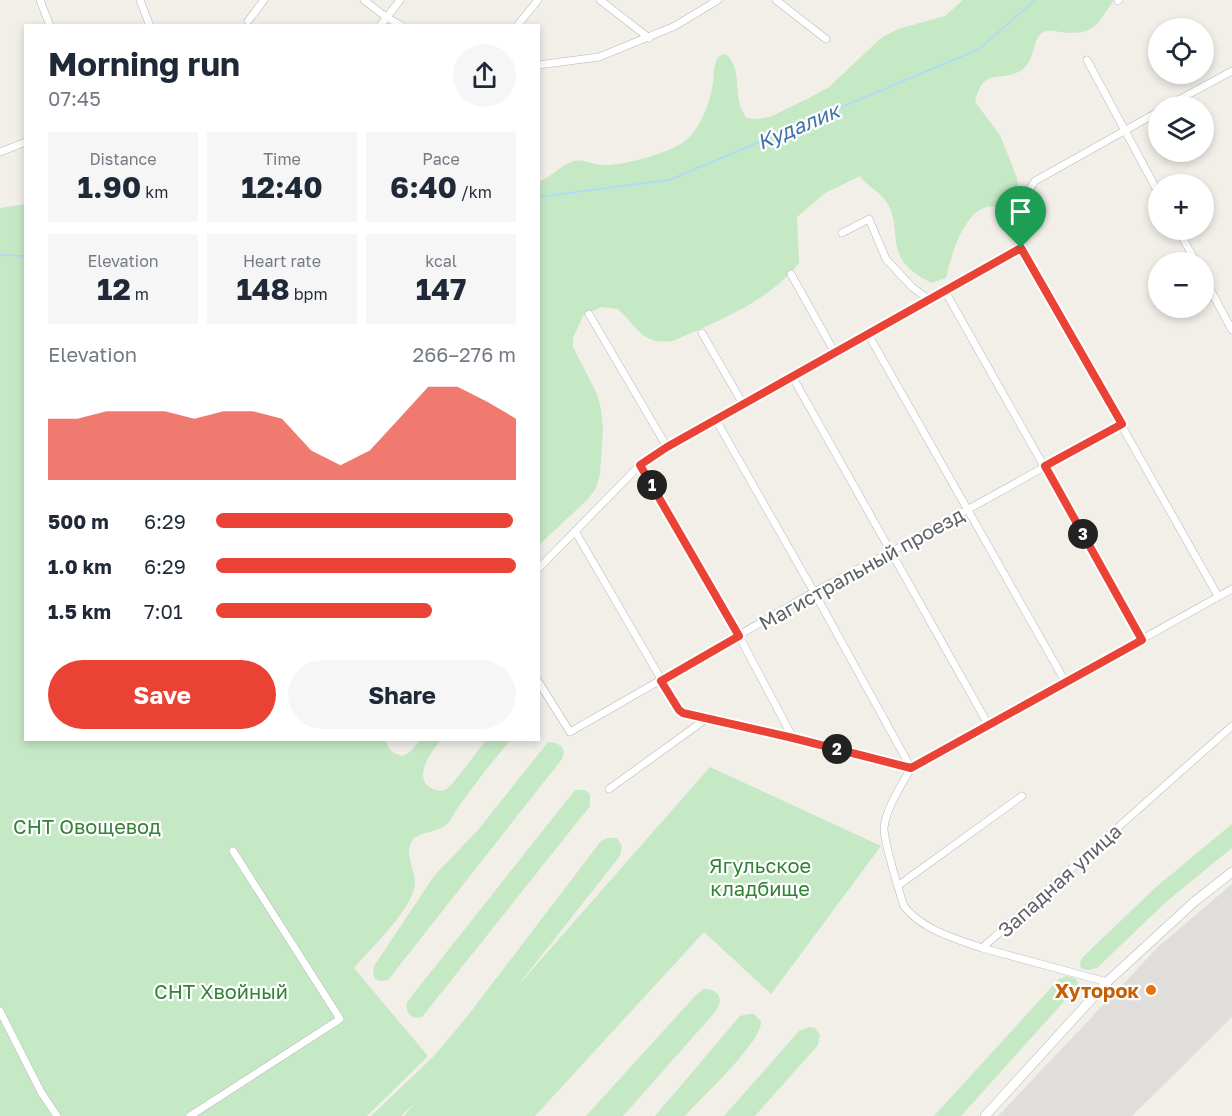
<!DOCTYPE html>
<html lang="en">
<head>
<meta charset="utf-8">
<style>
	body { margin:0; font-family:"Golos Text",sans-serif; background:#f6f6f7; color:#1f2937; height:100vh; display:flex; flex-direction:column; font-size:22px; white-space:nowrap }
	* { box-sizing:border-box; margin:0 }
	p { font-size:20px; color:#747a83 }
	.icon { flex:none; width:33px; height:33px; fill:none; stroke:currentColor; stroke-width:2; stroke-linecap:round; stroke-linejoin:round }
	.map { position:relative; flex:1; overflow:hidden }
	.sheet { position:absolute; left:24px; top:24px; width:516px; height:717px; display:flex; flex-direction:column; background:#fff; border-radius:0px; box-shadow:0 3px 9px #0003 }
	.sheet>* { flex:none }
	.buttons { position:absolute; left:1148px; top:18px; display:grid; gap:12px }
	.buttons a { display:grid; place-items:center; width:66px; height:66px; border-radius:50%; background:#fff; box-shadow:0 3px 9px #0003; font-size:30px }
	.pin { position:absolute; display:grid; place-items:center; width:51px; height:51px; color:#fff; margin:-62px -26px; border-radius:50% 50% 50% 0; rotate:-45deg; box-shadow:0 0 6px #0007 }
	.pin .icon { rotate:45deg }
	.km { position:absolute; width:30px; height:30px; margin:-15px; border-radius:50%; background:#222; color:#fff; font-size:16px; line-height:30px; text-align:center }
	.round { display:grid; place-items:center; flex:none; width:63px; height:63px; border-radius:32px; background:#f6f6f7 }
	.head { display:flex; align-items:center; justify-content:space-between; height:102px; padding:0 24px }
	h1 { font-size:33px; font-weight:700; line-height:45px }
	.stats { display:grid; grid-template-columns:repeat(3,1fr); gap:9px; height:102px; padding:6px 24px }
	.stats div { display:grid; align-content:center; border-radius:0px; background:#f6f6f7; text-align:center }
	.stats b { font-size:30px; font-weight:700 }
	.stats small { font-size:16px; font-weight:400 }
	.stats p { font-size:16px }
	.chart { height:168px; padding:12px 24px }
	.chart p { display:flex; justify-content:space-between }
	.chart svg { width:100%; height:108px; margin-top:6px; fill:#ea4335; opacity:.7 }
	.cta { display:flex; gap:12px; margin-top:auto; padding:12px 24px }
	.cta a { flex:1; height:69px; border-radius:36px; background:#ea4335; color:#fff; font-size:24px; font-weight:700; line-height:69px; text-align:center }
	.cta a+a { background:#f6f6f7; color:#1f2937 }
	ul { padding:0 24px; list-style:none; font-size:20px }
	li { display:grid; grid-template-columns:96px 72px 1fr; align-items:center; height:45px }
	li i { height:15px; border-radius:8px; background:#ea4335 }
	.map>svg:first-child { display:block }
	.industrial { fill:#e0deda }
	.green { fill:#c5e8c5 }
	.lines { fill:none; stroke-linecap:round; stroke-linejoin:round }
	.stream { stroke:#aadaff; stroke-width:1.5 }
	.street-casing { stroke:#b5b8bc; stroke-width:8 }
	.secondary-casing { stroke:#b6babf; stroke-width:10 }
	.street { stroke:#fff; stroke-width:7 }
	.secondary { stroke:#fff; stroke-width:9 }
	.route-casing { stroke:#fff; stroke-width:12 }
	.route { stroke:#ea4335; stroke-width:8 }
	.food-dot { fill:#e8710a; stroke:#fff; stroke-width:2 }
	.labels { text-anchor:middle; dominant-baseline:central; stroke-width:4.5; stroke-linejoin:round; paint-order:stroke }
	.street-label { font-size:20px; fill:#5f6368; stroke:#fff }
	.park-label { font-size:20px; fill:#348238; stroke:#fff }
	.food-label { font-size:20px; font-weight:bold; fill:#c56008; stroke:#fff; text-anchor:end }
	.water-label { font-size:21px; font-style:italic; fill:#4174aa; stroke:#fff }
</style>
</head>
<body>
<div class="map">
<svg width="1232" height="1116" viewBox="0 0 1232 1116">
	<rect width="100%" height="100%" fill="#f1efe8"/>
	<!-- industrial -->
	<path class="industrial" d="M 1232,884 L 1232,1017 L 1132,1116 L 998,1116 L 1158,947 Z"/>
	<!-- green -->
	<g class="green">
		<path d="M 963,0 L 1114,0 C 1096,26 1094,36 1060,32 C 1054,31 1047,29 1042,33 C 1033,38 1035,60 1023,69 C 1002,85 984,63 975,102 L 1000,135 L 1017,178 L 1018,189 L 1013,207 C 1003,209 994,204 984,208 C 962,216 951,257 946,278 L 932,283 C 921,278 905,268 900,256 C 893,241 897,221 889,206 C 882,192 868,188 860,176 L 825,193 L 797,217 L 799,263 C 767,303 719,320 673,341 C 642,345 638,328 618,309 L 601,307 L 583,316 L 573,338 L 573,347 L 597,394 L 601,409 L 603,430 L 600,474 L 596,488 L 587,500 L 539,545 L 539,182 C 551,177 561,165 574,161 C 583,159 592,164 601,165 C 620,167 670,153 685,141 C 700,129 708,107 712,89 C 714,80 713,70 716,61 C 718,56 721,55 726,54 C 741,69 735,86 740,105 C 741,109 744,114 746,118 L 758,119 L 772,116 L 809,98 L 829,87 L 881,38 L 898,29 L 945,16 Z"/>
		<path d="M 25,204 L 26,740 L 384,740 L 392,752 L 402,756 L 410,752 L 420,740 L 441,740 C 432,751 412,777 431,788 C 436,790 440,792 445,790 C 453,786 479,749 486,740 L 510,740 C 495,759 479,778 465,798 C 458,806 454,816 447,824 C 437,834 417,830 411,843 C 405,854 415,871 415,883 C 414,908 370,949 354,968 L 428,1056 L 367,1116 L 0,1116 L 0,208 Z"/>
		<path d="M 548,742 C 559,742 567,748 562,759 L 388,980 L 381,981 L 375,979 L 373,973 L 374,966 L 434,876 L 478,830 Z"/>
		<path d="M 710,767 L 881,846 L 771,994 L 704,932 L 535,1116 L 404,1116 L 414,1104 L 401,1116 L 371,1116 L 434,1056 L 466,1018 L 601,841 L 608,838 L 617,838 L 622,846 L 620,856 L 515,989 Z"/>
		<path d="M 575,790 L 585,790 L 590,794 L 590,806 L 422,1017 C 411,1020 405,1013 407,1002 Z"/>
		<path d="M 1232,824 L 1232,848 L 1167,901 L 1097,968 L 1088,970 L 1081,968 L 1080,962 L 1083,957 L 1155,888 Z"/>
		<path d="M 1067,976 L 1076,979 L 1078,982 L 1076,988 L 961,1116 L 934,1116 L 1059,979 Z"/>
		<path d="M 704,989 C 719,989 724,999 716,1011 L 623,1116 L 586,1116 L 697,994 Z"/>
		<path d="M 749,1014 L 754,1014 L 761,1022 C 761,1043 701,1098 685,1116 L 655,1116 L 740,1016 Z"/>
		<path d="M 809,1027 L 815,1028 L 820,1035 L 818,1045 L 755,1116 L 724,1116 L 799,1031 Z"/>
	</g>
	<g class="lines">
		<!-- stream -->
		<g class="stream">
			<path d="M 538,197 L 669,180 L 979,49 L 1035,0"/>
			<path d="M 0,255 L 26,256"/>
		</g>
		<!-- street casing -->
		<g class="street-casing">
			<g id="street">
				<path d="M 40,0 L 50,26"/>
				<path d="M 140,0 L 150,26"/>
				<path d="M 364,0 L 386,17 L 402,26"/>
				<path d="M 600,0 L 649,38"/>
				<path d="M 776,0 L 826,39"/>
				<path d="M 1118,1 L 1119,0"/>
				<path d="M 248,21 L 264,0"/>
				<path d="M 380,26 L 400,0"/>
				<path d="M 517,26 L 538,0"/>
				<path d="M 1087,60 L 1158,192"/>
				<path d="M 538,65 L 599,57 L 675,26 L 718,0"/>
				<path d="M 1167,106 L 1232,71"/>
				<path d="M 1158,112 L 1035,181 C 1018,204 1022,221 1021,248 L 1218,596"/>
				<path d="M 0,152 L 26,142"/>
				<path d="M 1178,230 L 1196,262"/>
				<path d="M 842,233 L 869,219 L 886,259 L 912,287 L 928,299"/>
				<path d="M 791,274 L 835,353"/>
				<path d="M 1203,276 L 1232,330"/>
				<path d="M 945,291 L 1142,640"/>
				<path d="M 589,314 L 667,447"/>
				<path d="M 702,333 L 743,404"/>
				<path d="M 868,334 L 1066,683"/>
				<path d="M 792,376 L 989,726"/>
				<path d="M 716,420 L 814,592 L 911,768 C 901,786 886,808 884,828 C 884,842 899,891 904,906 C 921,929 956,939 982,948"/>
				<path d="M 640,465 L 739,636 L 793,738"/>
				<path d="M 575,531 L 679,710 L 683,713 L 793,738 L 911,768 L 1232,589"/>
				<path d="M 538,569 L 640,465 L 667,447 L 1021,248"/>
				<path d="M 538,681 L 570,732 L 814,592 L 891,552 L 1122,424"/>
				<path d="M 609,789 L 706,719"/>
				<path d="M 899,885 L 1022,796"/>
				<path d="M 1107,982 L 982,948 L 1232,726"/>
				<path d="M 0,1011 L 41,1092 L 57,1116"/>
				<path d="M 190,1116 L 340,1019 L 233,851"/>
			</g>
		</g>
		<!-- secondary casing -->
		<g class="secondary-casing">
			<path id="secondary" d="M 985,1116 L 1107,982 L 1194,902 L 1232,872"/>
		</g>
		<!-- street -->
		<use href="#street" class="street"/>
		<!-- secondary -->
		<use href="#secondary" class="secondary"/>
	</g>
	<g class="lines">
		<!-- route casing -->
		<g class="route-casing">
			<path id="route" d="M 1021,248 L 1122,424 L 1045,466 L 1142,640 L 911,768 L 793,738 L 683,713 L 679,710 L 661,681 L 739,636 L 640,465 L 667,447 Z"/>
		</g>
		<!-- route -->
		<use href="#route" class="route"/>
	</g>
	<!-- markers -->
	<circle class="food-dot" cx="1151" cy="990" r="6"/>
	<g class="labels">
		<!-- street labels -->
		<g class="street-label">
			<text transform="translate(861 568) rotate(-29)">Магистральный проезд</text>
			<text transform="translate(1059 880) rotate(-42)">Западная улица</text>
		</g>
		<!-- park labels -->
		<g class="park-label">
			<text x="87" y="826">СНТ Овощевод</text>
			<text x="760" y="865">Ягульское<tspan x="760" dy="23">кладбище</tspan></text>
			<text x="221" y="991">СНТ Хвойный</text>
		</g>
		<!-- food labels -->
		<g class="food-label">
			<text x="1139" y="990">Хуторок</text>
		</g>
		<!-- water labels -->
		<g class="water-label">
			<text transform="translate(798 126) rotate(-23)">Кудалик</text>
		</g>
	</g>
</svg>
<div class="buttons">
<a><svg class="icon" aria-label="locate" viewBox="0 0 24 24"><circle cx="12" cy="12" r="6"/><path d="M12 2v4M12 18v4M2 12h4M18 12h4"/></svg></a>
<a><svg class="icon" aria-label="layers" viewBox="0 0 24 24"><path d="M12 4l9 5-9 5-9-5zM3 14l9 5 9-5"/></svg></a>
<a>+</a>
<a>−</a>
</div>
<div class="pin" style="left:1021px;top:248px;background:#1e9e55"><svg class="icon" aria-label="arrive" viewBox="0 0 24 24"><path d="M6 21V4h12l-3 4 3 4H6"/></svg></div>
<b class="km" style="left:652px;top:485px">1</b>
<b class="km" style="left:837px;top:749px">2</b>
<b class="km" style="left:1083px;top:534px">3</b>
<section class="sheet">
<div class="head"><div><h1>Morning run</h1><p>07:45</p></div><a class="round"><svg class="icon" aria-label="share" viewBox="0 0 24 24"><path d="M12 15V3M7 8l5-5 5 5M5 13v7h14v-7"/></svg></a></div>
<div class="stats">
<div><p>Distance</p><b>1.90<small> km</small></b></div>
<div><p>Time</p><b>12:40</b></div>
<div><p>Pace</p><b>6:40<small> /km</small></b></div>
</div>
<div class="stats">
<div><p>Elevation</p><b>12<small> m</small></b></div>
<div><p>Heart rate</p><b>148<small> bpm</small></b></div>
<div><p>kcal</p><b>147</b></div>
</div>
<div class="chart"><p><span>Elevation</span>266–276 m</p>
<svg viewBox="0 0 160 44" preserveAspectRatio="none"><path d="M0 44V19L10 19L20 16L30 16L40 16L50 19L60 16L70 16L80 19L90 32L100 38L110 32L120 19L130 6L140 6L150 12L160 19V44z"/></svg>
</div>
<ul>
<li><b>500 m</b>6:29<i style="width:99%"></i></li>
<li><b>1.0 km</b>6:29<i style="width:100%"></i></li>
<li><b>1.5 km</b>7:01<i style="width:72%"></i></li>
</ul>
<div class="cta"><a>Save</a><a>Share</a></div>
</section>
</div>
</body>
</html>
